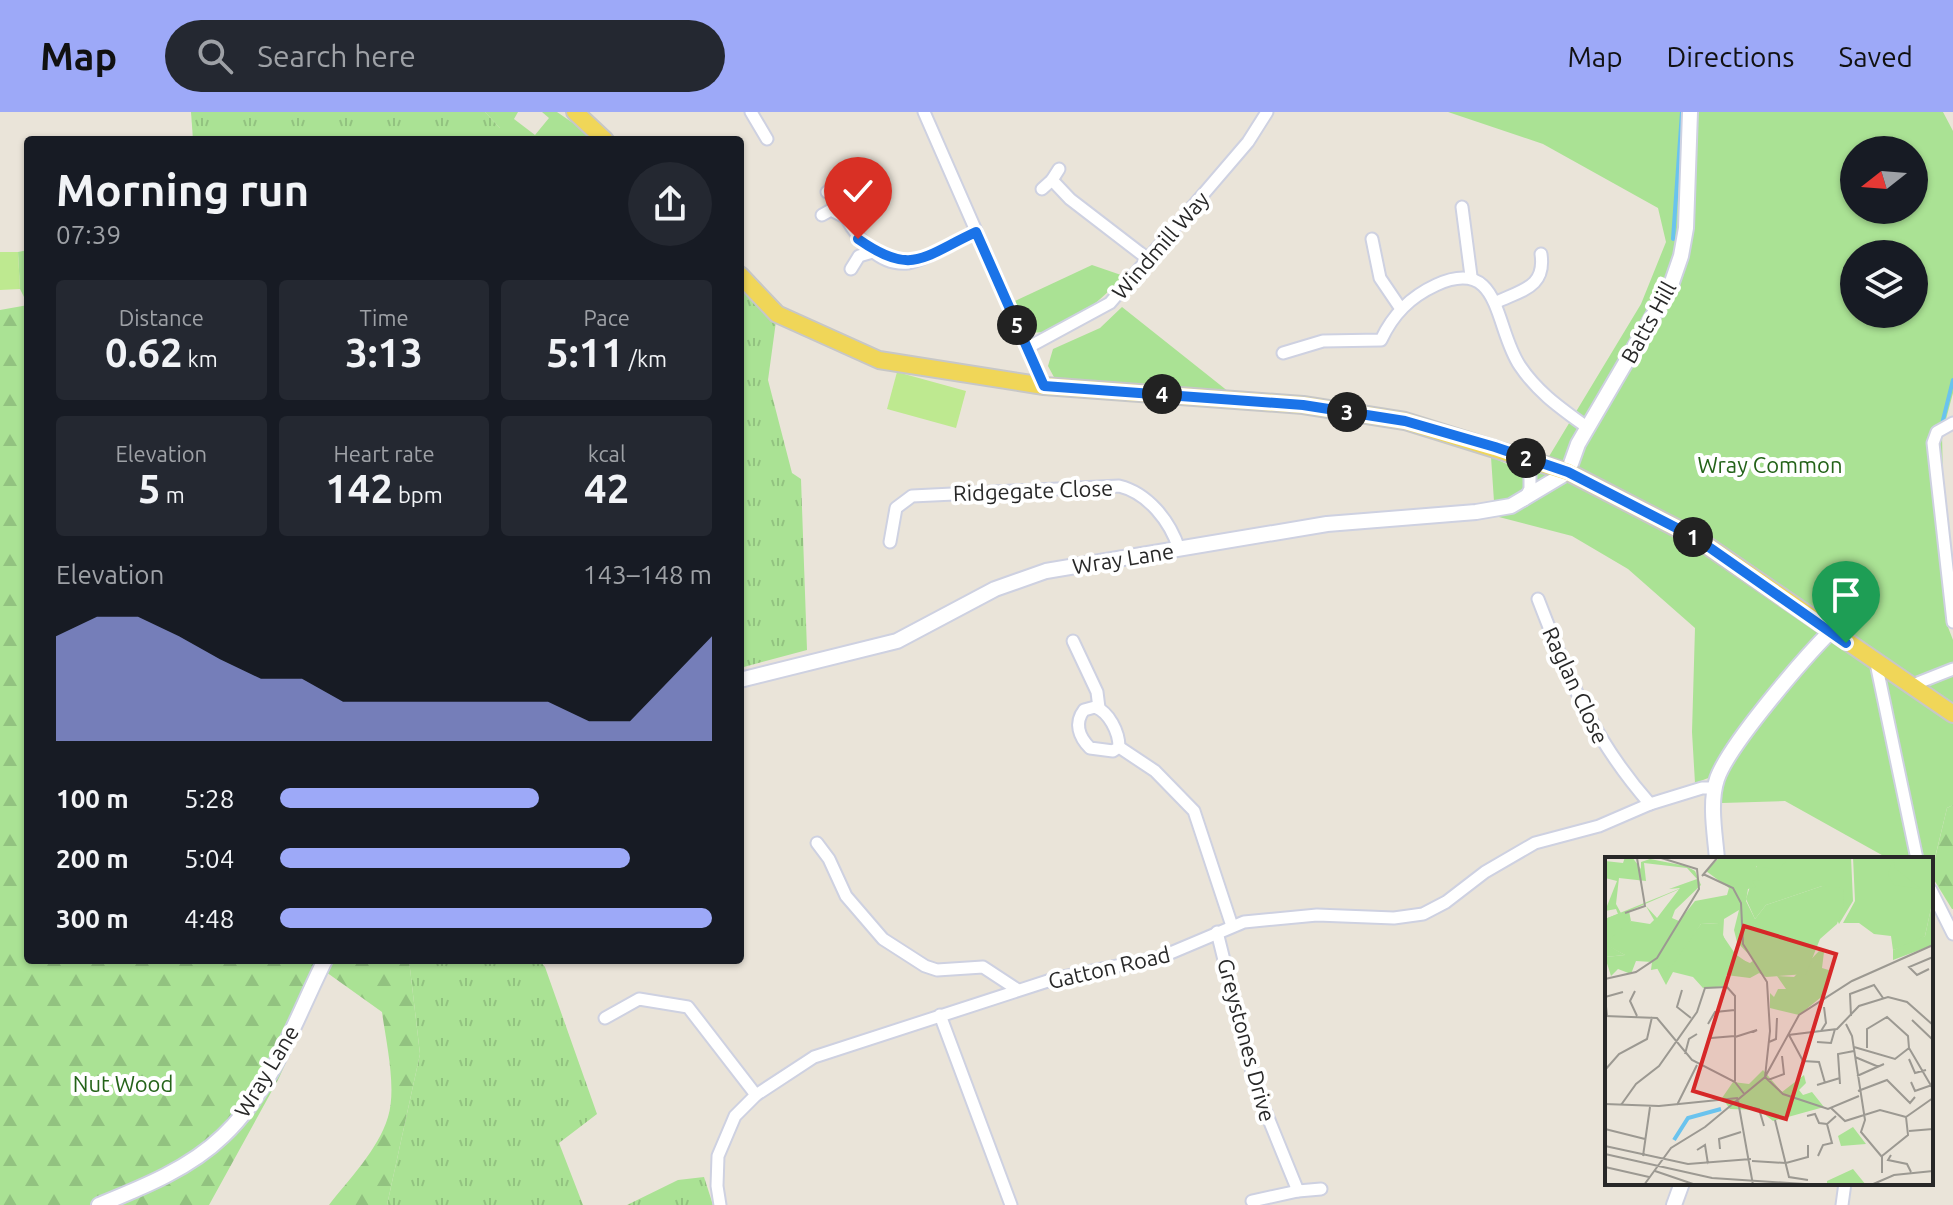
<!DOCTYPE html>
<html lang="en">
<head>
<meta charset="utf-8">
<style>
	body { margin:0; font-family:Ubuntu,sans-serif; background:#242831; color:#f1f3f6; height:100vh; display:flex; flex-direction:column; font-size:30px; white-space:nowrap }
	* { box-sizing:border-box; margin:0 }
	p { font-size:26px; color:#9ea1a6 }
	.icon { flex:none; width:44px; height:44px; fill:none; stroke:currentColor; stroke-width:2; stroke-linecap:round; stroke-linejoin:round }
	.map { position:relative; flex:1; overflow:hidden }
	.details { position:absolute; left:24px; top:24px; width:720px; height:828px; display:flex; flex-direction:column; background:#171b24; border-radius:8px; box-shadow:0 2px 6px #0004 }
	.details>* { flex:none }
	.needle { width:52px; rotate:253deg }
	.buttons { position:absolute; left:1840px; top:24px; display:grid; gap:16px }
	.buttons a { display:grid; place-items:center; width:88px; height:88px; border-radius:50%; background:#171b24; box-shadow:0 2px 6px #0004; font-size:40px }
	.pin { position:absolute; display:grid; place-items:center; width:68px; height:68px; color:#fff; margin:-82px -34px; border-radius:50% 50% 50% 0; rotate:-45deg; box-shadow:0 0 8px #0007 }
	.pin .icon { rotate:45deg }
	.km { position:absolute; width:40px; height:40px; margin:-20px; border-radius:50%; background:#222; color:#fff; font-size:22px; line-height:40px; text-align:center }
	.round { display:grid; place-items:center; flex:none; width:84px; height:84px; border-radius:42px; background:#242831 }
	.summary { display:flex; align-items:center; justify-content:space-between; height:136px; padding:0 32px }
	h1 { font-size:44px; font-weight:700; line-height:60px }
	.stats { display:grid; grid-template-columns:repeat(3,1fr); gap:12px; height:136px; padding:8px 32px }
	.stats div { display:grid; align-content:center; border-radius:8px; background:#242831; text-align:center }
	.stats b { font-size:40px; font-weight:700 }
	.stats small { font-size:22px; font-weight:400 }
	.stats p { font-size:22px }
	.chart { height:224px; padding:16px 32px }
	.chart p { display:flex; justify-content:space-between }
	.chart svg { width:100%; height:144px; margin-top:8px; fill:#9da9f8; opacity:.7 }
	ul { padding:0 32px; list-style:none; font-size:26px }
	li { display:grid; grid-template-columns:128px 96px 1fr; align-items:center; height:60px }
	li i { height:20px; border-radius:10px; background:#9da9f8 }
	header { display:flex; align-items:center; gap:48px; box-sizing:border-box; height:112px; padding:0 40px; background:#9da9f8; color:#111 }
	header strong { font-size:38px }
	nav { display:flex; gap:44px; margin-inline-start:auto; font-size:28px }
	.search { width:560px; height:72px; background:#242831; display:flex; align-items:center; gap:20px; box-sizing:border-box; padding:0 28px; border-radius:44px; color:#9ea1a6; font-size:30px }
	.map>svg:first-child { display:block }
	.grass { fill:url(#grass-tufts) }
	.forest { fill:url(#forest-firs) }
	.park { fill:#aae294; fill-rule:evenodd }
	.pitch { fill:#bee990 }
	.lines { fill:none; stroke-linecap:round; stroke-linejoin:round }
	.stream { stroke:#6ac3ee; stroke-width:4 }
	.minor-casing { stroke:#ced1e1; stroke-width:15 }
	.tertiary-casing { stroke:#ced1e1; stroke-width:18 }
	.primary-casing { stroke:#c7c7c7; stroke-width:20 }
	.minor { stroke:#fff; stroke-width:11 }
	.tertiary { stroke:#fff; stroke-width:14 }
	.primary { stroke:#f0d658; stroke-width:16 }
	.route-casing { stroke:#fff; stroke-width:16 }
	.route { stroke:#1a73e8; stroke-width:10 }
	.labels { text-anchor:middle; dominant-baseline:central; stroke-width:8; stroke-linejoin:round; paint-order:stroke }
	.street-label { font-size:22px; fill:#282828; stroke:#fff }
	.park-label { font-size:22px; fill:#246319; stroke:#fff }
	.inset-river { fill:none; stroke:#6ac3ee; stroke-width:4 }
	.inset-road { fill:none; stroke:#9c9992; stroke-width:2 }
	.view { fill:#d62828; fill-opacity:0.15; stroke:#d62828; stroke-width:4 }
	.inset-edge { fill:none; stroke:#282828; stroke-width:4 }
</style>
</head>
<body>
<header>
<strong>Map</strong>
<div class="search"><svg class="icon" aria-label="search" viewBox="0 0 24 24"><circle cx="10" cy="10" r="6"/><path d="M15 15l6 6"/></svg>Search here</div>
<nav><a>Map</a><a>Directions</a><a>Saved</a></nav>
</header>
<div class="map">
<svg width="1953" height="1093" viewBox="0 0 1953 1093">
	<defs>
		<pattern id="grass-tufts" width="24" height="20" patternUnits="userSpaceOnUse" patternTransform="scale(2)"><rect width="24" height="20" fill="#aae294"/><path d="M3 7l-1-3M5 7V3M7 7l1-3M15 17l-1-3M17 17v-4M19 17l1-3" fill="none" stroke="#92c280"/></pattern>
		<pattern id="forest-firs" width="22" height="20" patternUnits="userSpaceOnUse" patternTransform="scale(2)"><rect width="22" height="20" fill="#aae294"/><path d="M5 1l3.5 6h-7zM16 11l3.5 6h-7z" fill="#92c280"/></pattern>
	</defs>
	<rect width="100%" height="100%" fill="#eae4d9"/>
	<!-- grass -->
	<g class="grass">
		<path d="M 191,0 L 485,0 L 500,16 L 500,28 L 193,28 Z"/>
		<path d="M 28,138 L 28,193 L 20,177 L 18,140 Z"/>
		<path d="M 740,167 L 777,202 L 768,268 L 792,361 L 801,367 L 807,538 L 740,556 Z"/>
		<path d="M 409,848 L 539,848 L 545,855 L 597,1002 L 559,1031 L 583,1093 L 387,1093 L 420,942 Z"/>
		<path d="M 704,1065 L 713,1093 L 627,1093 L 678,1068 Z"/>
	</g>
	<!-- forest -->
	<g class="forest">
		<path d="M 28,193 L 28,848 L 409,848 L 420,942 L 387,1093 L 329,1093 C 349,1067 378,1038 388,1005 C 397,976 386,930 382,900 L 326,860 L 279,966 L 209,1093 L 0,1093 L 0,198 Z"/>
		<path d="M 1953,693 L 1953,797 L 1952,797 L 1931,763 L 1947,696 Z"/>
	</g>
	<!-- park -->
	<g class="park">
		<path d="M 485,0 L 518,0 L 514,7 L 535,23 L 549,6 L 542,0 L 557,0 L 589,22 L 579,28 L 500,28 L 500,16 Z"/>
		<path d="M 1448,0 L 1943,0 L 1953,19 L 1953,281 L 1942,322 L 1946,510 L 1953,528 L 1953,693 L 1947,696 L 1931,762 L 1931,747 L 1889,747 L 1785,689 L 1722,691 L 1711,665 L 1695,671 L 1692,620 L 1695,516 L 1628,457 L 1572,424 L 1495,404 L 1491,345 L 1516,356 L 1521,362 L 1539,361 L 1641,192 L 1666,130 L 1658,96 L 1543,32 ZM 1854,38 L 1914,38 L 1914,98 L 1854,98 ZM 1854,142 L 1914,142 L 1914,202 L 1854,202 Z"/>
		<path d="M 1092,153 L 1124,164 C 1106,183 1058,229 1029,219 L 1015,189 Z"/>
		<path d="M 1122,195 L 1234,284 L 1055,267 L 1048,254 L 1053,237 L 1100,216 Z"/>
	</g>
	<!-- pitch -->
	<g class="pitch">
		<path d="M 0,140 L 18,140 L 20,177 L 0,178 Z"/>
		<path d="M 897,260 L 966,279 L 956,316 L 887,297 Z"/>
	</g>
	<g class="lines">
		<!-- stream -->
		<g class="stream">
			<path d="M 1673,127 L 1682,0"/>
			<path d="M 1942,312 L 1953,268"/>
		</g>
		<!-- minor casing -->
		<g class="minor-casing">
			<g id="minor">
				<path d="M 751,0 L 767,27"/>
				<path d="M 924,0 L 1044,274"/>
				<path d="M 1052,68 L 1059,57"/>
				<path d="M 1042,77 L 1052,68 L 1070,87 L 1148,147"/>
				<path d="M 827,80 L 834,76 C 843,106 869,155 908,151 C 926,148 958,128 976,120"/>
				<path d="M 1462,95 L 1471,164"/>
				<path d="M 822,103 L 831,98 L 843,104"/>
				<path d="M 1372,127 L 1380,166 L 1401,197"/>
				<path d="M 851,157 L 859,144 L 876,139"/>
				<path d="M 1495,191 C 1521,178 1546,176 1541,142"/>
				<path d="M 1027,236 L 1110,191 L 1248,30 L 1267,0"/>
				<path d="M 1283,241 L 1323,229 L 1381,228 C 1393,202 1410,185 1436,173 C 1502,143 1494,216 1520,254 C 1538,281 1562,297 1588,316"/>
				<path d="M 1953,311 L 1937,320 L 1933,331 L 1953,510"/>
				<path d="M 1524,388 L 1530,377 L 1530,348"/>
				<path d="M 890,430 L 896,396 L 912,384 L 1119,374 C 1148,381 1170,409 1179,437"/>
				<path d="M 1538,487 C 1569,567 1592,626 1650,692"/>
				<path d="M 1073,529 L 1097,580 L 1099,596"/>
				<path d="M 1876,551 L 1917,747"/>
				<path d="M 1910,574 L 1953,557"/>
				<path d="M 1095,595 C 1109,600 1119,620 1119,635 L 1113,639 L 1090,636 C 1079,625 1074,611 1084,598 Z"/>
				<path d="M 1119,635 L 1155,659 L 1194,699 L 1232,814"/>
				<path d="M 817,731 L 829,747 L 846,784 L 883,827 L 925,854 L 937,858 L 983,855 L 1018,878"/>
				<path d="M 1931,778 L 1953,822"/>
				<path d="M 1217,820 L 1256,976 L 1298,1079 L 1321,1077"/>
				<path d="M 940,903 L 1011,1093"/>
				<path d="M 605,906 L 639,887 L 688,895 L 756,983"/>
				<path d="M 1252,1089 L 1298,1079"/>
				<path d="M 720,1093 L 717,1074 L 718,1044 L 735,1004 L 756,983 L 814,945 L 1057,866 L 1161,845 L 1244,810 L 1317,803 L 1394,806 L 1423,802 L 1446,790 L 1485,760 L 1535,731 L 1599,714 L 1650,692 L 1702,676 L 1714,676"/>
				<path d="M 1842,1093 L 1845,1071"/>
			</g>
		</g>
		<!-- tertiary casing -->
		<g class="tertiary-casing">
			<g id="tertiary">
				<path d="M 740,568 L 897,529 L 995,477 L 1046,459 L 1327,412 L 1476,400 L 1511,394 L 1568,360 L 1578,332 L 1671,173 L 1681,144 L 1686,116 L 1690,0"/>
				<path d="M 1717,747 C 1715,722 1709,691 1717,667 C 1728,634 1804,546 1830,520"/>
				<path d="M 99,1093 C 141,1076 189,1057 223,1024 C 272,978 295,908 325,848"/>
				<path d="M 1674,1093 L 1682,1071"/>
			</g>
		</g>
		<!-- primary casing -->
		<g class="primary-casing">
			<g id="primary">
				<path d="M 575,0 L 605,28"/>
				<path d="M 740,163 L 777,202 L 879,248 L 1044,274 L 1303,293 L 1405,309 L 1568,360 L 1696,426 L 1953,602"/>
			</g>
		</g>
		<!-- minor -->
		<use href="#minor" class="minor"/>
		<!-- tertiary -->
		<use href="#tertiary" class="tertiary"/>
		<!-- primary -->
		<use href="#primary" class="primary"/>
	</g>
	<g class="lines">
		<!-- route casing -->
		<g class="route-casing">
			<path id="route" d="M 858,127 C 912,165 922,145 976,120 L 1044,274 L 1303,293 L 1405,309 L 1495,335 L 1568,360 L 1696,426 L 1846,531"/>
		</g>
		<!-- route -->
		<use href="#route" class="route"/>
	</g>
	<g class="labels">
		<!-- street labels -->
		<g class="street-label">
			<text transform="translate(1160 133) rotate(-49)">Windmill Way</text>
			<text transform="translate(1648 210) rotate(-61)">Batts Hill</text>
			<text transform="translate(1033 378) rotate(-2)">Ridgegate Close</text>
			<text transform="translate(1123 446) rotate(-9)">Wray Lane</text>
			<text transform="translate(1576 573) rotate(65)">Raglan Close</text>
			<text transform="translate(1109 855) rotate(-13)">Gatton Road</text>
			<text transform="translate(1247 928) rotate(75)">Greystones Drive</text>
			<text transform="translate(266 959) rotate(-59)">Wray Lane</text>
		</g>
		<!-- park labels -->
		<g class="park-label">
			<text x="1770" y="352">Wray Common</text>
			<text x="123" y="971">Nut Wood</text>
		</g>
	</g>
	<!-- overview -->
	<g transform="translate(1605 745)">
		<rect width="328" height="328" fill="#eae4d9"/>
		<path d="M 184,0 L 246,0 L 248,44 L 234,67 L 217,29 L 161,48 L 150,62 L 141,42 L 152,8 ZM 248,0 L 328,0 L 328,42 L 320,79 L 312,85 L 288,93 L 286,79 L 269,77 L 254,66 L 238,66 L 250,44 ZM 91,25 L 24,54 L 26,64 L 6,90 L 20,98 L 0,100 L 0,62 ZM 114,66 L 123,92 L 156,115 L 145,121 L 121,118 L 123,129 L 98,131 L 88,120 L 68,115 L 61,128 L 52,111 L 69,101 L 96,67 ZM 214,94 L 219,95 L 217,111 L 227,114 L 220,137 L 194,158 L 165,151 L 165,136 L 169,140 L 173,132 L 181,132 L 172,119 L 189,120 Z" fill="#aae294"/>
		<path d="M 20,0 L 27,0 L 36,12 L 36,5 L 45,2 L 81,9 L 90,14 L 96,28 L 70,53 L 67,61 L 74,64 L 90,44 L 122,38 L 124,31 L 101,14 L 115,0 L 184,0 L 174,13 L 151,9 L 156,23 L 147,24 L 151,30 L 143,32 L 141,44 L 150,62 L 161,48 L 217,29 L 238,31 L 239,46 L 232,67 L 215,82 L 201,117 L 161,120 L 124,99 L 113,66 L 96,67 L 67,109 L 46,113 L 47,105 L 31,104 L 26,117 L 13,112 L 6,119 L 0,100 L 20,98 L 1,88 L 7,80 L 26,64 L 45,67 L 49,63 L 41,49 L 52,61 L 75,31 L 64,32 L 92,22 L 82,11 L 39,6 L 41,24 L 14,21 L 11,47 L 17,58 L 0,62 L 13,57 L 11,52 L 0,54 L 12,24 L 0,21 L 0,4 L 18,6 ZM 134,53 L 129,73 L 132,85 L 149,103 L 145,106 L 133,101 L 118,79 L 119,62 ZM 288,0 L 290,11 L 316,32 L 289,28 L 283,18 ZM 328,42 L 328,88 L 288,103 L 288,93 L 320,79 Z" fill="#aae294" fill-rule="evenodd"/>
		<path d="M 158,213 L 177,235 L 199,218 L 201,226 L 194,233 L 198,238 L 207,235 L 219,250 L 168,264 L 154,253 L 125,252 L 117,241 L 128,225 L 144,227 ZM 248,270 L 261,287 L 236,289 L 233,279 ZM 248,312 L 261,328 L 222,326 L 222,324 Z" fill="#aae294"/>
		<path class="inset-river" d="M 69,283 L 83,261 L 116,252"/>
		<path class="inset-road" d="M 98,17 L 128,31 L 136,46 L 138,87 L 162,125 L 165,174 L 160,220 L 178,237 L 223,252 L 254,239M 97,19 L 113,0M 20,56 L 40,49 L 32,1M 324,112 L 312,118 L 304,110 L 328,100M 0,122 L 31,115 L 52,101 L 94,32 L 92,12 L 53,0M 77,133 L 72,150 L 86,161M 30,134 L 25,144 L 32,159M 0,159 L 52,161 L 87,203 L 130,225 L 140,238M 2,159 L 0,140 L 18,135M 246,159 L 245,137 L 269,128 L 278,141M 307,163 L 328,183M 103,167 L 110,155 L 130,153M 241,167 L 247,179 L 260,263 L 256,275 L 277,300M 216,174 L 221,166 L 219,150M 183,178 L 232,172 L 254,149 L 283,140 L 302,145 L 328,168M 184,178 L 198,204 L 214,205 L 220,226M 130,180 L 152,173 L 148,175M 106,181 L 130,179M 164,185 L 171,182 L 172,161M 212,185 L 226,186 L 230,172M 249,190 L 290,202 L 304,191M 262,191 L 262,172 L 282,160 L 303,179 L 304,191M 304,191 L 328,232M 80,197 L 84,182 L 92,177M 250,200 L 274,210M 304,202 L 310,216 L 321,213M 0,213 L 14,197 L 42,182 L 47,160M 252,219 L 279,207M 163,223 L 179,217 L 177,199M 306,225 L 310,234 L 327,228M 235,227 L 233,197 L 249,194M 212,228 L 235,221M 253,234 L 282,223 L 305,246 L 310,240M 133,244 L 148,328M 0,247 L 54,249 L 133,241M 16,248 L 31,227 L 54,209 L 92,155 L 100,131 L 122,130 L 130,139 L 130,224M 72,248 L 92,208M 133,248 L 154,252 L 159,269M 226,251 L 240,264 L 275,253 L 301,260M 202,259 L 210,257 L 214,266 L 222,267M 301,260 L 328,241M 170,263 L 184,320 L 203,323M 0,272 L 40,282M 304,274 L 328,272M 0,289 L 83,307 L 146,302M 115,292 L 114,282 L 136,275M 92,293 L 100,288 L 103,307M 0,297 L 107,321 L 215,328M 286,298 L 283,303 L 302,307 L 306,315M 38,299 L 45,250M 213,299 L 218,288 L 227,286 L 222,267 L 231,259M 147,304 L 181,306 L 203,300 L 203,288M 0,310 L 44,320M 50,314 L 91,328M 277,316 L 277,299 L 303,278 L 301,260M 39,328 L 66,291 L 100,270 L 160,220 L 194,158 L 247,124 L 328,88M 266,328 L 289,318 L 328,314"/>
		<path class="view" d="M 139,69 L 231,97 L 181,262 L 88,234 Z"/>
		<rect width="328" height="328" class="inset-edge"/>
	</g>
</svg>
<div class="buttons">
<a><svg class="needle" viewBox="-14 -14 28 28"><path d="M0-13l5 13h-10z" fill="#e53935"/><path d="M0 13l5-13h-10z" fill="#9ea1a6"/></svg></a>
<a><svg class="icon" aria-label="layers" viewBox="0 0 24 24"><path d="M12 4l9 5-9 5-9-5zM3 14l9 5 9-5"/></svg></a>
</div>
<div class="pin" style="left:1846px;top:531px;background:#1e9e55"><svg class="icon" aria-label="arrive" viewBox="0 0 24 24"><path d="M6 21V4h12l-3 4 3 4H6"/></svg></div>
<div class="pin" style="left:858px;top:127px;background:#d93025"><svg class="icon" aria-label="check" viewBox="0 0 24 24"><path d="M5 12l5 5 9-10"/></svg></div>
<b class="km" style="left:1693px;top:425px">1</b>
<b class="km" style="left:1526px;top:346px">2</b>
<b class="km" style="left:1347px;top:300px">3</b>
<b class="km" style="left:1162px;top:282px">4</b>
<b class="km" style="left:1017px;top:213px">5</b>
<section class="details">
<div class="summary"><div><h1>Morning run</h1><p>07:39</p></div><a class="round"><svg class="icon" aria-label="share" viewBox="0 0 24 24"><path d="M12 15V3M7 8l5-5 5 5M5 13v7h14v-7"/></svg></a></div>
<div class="stats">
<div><p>Distance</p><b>0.62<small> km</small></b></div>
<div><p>Time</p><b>3:13</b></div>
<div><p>Pace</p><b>5:11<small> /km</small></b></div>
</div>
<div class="stats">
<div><p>Elevation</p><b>5<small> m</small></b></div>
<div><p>Heart rate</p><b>142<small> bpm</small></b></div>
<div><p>kcal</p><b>42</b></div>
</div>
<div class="chart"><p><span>Elevation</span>143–148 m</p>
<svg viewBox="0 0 160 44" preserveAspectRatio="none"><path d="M0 44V12L10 6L20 6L30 12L40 19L50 25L60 25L70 32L80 32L90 32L100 32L110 32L120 32L130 38L140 38L150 25L160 12V44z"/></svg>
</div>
<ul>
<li><b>100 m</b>5:28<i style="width:60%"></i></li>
<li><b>200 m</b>5:04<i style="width:81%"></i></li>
<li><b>300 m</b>4:48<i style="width:100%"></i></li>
</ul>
</section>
</div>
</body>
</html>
